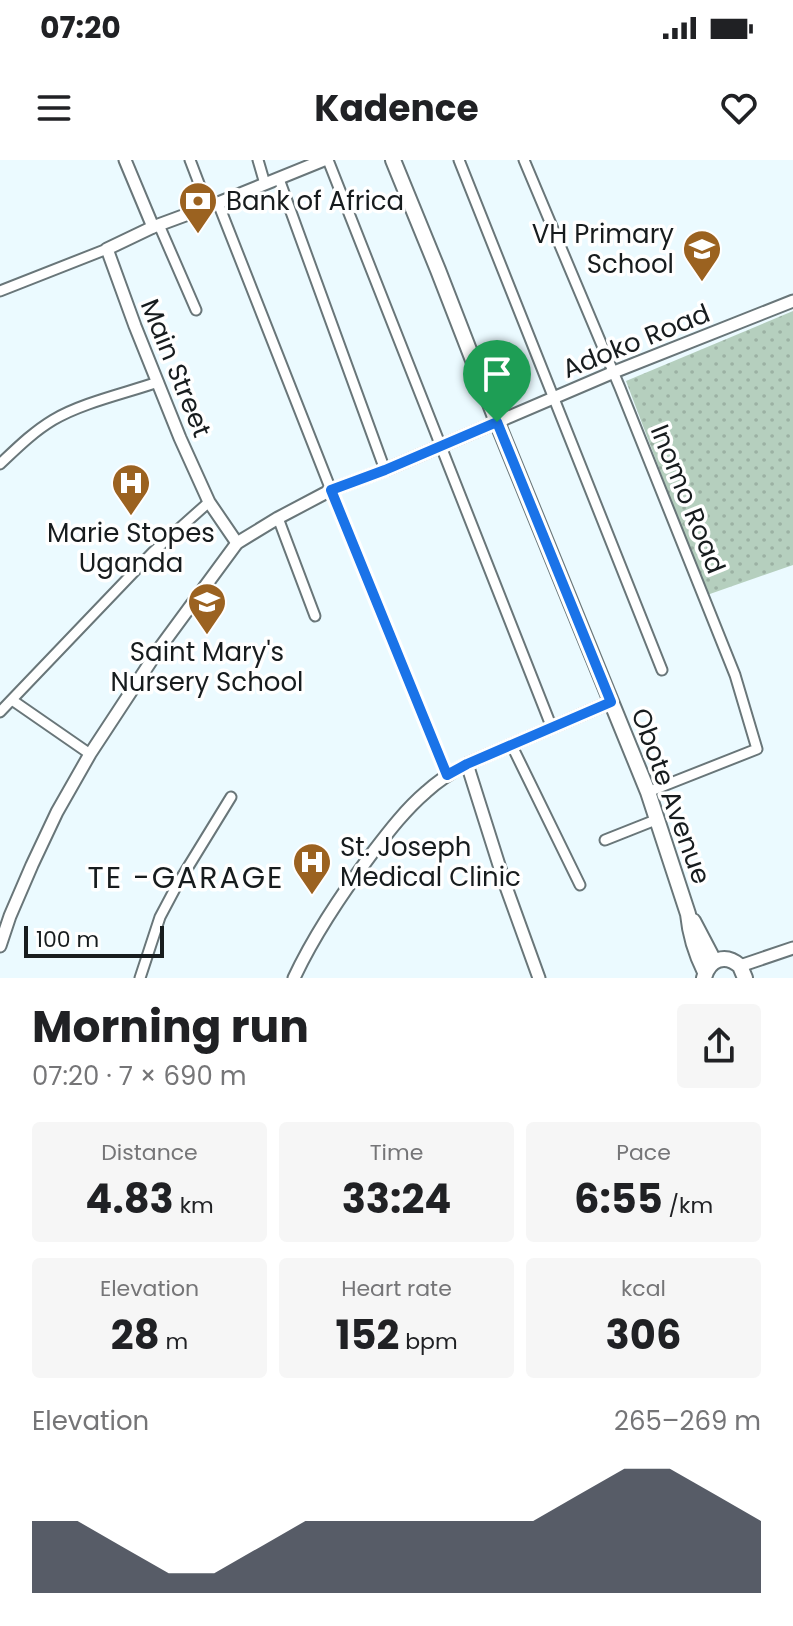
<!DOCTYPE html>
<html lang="en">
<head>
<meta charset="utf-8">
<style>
	body { margin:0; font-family:Poppins,sans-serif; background:#f6f6f6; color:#202124; height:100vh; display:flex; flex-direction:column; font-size:30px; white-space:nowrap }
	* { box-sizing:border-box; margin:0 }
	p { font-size:26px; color:#757577 }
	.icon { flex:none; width:44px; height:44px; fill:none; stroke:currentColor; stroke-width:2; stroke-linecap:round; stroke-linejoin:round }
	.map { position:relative; height:818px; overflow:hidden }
	.drawer { display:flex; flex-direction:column; background:#fff; flex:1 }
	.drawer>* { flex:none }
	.scale { position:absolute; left:24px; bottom:20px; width:140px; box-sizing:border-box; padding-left:8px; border:4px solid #171c1e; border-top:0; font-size:22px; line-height:28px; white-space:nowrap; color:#171c1e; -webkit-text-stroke:6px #fff; paint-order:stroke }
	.pin { position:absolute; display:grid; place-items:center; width:68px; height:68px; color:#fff; margin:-82px -34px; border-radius:50% 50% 50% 0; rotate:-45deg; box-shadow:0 0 8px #0007 }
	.pin .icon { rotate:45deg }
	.round { display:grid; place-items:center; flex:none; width:84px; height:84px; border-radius:8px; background:#f6f6f6 }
	.head { display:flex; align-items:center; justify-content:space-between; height:136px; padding:0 32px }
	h1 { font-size:44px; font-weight:700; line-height:60px }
	.stats { display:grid; grid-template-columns:repeat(3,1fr); gap:12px; height:136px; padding:8px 32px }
	.stats div { display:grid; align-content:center; border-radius:8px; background:#f6f6f6; text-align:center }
	.stats b { font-size:40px; font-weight:700 }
	.stats small { font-size:22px; font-weight:400 }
	.stats p { font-size:22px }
	.chart { height:224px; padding:16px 32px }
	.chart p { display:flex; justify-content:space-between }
	.chart svg { width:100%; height:144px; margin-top:8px; fill:#111827; opacity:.7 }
	.status { display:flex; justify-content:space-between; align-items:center; height:56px; padding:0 40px; background:#fff; direction:ltr }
	.status svg { height:22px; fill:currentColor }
	header { display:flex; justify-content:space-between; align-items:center; height:104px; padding:0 32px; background:#fff; font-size:36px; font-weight:700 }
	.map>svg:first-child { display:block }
	.park { fill:url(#park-dots) }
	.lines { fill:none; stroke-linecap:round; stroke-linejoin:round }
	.minor-casing { stroke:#697679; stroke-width:13 }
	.tertiary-casing { stroke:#697679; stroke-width:15 }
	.primary-casing { stroke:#697679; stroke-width:18 }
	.minor { stroke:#fff; stroke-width:9 }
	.tertiary { stroke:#fff; stroke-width:11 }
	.primary { stroke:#fff; stroke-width:14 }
	.route-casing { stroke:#fff; stroke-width:16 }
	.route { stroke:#1a73e8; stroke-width:10 }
	.labels { text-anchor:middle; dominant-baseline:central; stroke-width:7; stroke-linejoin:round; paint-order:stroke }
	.poi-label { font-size:26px; fill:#171c1e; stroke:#fff; text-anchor:start }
	.street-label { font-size:26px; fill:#171c1e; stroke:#fff }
	.quarter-label { font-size:30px; letter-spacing:2px; fill:#171c1e; stroke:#fff }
</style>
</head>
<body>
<div class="status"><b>07:20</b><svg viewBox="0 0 49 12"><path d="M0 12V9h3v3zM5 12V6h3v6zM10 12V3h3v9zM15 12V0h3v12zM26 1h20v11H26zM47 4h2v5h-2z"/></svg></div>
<header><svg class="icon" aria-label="menu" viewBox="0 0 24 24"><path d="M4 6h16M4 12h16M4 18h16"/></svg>Kadence<svg class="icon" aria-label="heart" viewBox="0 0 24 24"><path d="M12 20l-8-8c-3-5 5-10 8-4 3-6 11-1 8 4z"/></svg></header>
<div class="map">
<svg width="793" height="818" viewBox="0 0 793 818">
	<defs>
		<pattern id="park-dots" width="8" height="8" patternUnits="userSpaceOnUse" patternTransform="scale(2)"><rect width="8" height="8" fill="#b5cfbe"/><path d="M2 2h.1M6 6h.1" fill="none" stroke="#9bb1a3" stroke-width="1.8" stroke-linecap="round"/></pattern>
	</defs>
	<rect width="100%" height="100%" fill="#ebfaff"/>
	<!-- park -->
	<path class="park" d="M 793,151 L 793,405 L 707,435 L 626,221 Z"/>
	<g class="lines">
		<!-- minor casing -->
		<g class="minor-casing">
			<g id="minor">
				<path d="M 190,0 L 208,47"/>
				<path d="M 258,0 L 265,24"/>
				<path d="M 328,0 L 552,568"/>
				<path d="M 459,0 L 662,510"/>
				<path d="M 524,0 L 620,228 L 735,515 L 757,589 L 648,632"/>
				<path d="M 279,19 L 385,310"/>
				<path d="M 218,43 L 331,330 L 447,615"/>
				<path d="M 159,65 L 196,150"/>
				<path d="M 0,131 L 107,89"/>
				<path d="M 0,304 C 17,288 33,272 53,260 C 81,243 126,233 158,222"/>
				<path d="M 278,358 L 315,456"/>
				<path d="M 12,540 L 90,594"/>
				<path d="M 0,552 L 153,392 L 209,342"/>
				<path d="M 512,586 L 580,725"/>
				<path d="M 605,680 L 658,659"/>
				<path d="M 140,818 L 160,757 L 177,725 L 231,637"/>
			</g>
		</g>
		<!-- tertiary casing -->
		<g class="tertiary-casing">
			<g id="tertiary">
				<path d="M 125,0 L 153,67 L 218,43 L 324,0"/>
				<path d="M 153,67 L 107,89 L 135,166 L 180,278 L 209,342 L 237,383"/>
				<path d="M 467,604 L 505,724 L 539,818"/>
				<path d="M 0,786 L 10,756 L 32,705 L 57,652 L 90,594 L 159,489 L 237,383 L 278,358 L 331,330 L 385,310 L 614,212 L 793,141"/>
				<path d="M 740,806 L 793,788"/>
				<path d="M 294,818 C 315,773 343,732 373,692 C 389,671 406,649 426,632 C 438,621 452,612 467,604 L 611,542"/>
			</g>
		</g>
		<!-- primary casing -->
		<g class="primary-casing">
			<g id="primary">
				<path d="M 393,0 L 438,110 L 497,262 L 648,632 L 688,754 C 690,775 696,794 705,812"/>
				<path d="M 693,761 L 714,801"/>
				<path d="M 704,818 C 709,799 725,793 740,806 L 745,818"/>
			</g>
		</g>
		<!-- minor -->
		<use href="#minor" class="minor"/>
		<!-- tertiary -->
		<use href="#tertiary" class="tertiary"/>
		<!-- primary -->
		<use href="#primary" class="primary"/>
	</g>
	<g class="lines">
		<!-- route casing -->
		<g class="route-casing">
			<path id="route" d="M 497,262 L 611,542 L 467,604 L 447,615 L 331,330 L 385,310 Z"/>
		</g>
		<!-- route -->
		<use href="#route" class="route"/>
	</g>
	<!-- icons -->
	<defs>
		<g id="bank-pin" transform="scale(2)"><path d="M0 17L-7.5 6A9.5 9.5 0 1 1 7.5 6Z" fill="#9b6220" stroke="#fff"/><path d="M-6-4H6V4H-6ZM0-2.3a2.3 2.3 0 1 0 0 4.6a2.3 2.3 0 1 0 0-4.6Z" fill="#fff"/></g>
		<g id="school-pin" transform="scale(2)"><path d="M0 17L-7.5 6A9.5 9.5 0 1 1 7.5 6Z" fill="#9b6220" stroke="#fff"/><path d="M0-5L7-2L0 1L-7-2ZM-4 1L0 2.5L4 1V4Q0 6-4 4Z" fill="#fff"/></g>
		<g id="hospital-pin" transform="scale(2)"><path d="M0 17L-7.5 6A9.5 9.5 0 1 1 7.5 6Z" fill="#9b6220" stroke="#fff"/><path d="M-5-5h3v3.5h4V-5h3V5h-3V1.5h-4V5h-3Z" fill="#fff"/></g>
	</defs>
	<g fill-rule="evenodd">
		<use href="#bank-pin" x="198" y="41"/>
		<use href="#school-pin" x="702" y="89"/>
		<use href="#hospital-pin" x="131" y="323"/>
		<use href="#school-pin" x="207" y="442"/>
		<use href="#hospital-pin" x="312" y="702"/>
	</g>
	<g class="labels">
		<!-- poi labels -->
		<g class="poi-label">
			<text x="226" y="41">Bank of Africa</text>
			<text x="674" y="74" text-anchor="end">VH Primary<tspan x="674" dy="30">School</tspan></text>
			<text x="131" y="373" text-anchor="middle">Marie Stopes<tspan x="131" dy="30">Uganda</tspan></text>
			<text x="207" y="492" text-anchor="middle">Saint Mary's<tspan x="207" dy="30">Nursery School</tspan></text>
			<text x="340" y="687">St. Joseph<tspan x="340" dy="30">Medical Clinic</tspan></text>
		</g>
		<!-- street labels -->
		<g class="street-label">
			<text transform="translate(636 181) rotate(-22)">Adoko Road</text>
			<text transform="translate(176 208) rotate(68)">Main Street</text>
			<text transform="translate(688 339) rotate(68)">Inomo Road</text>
			<text transform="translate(671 636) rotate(70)">Obote Avenue</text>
		</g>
		<!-- quarter labels -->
		<g class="quarter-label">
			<text x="186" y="717">TE -GARAGE</text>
		</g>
	</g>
</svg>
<div class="scale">100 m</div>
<div class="pin" style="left:497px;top:262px;background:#1e9e55"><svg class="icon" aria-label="arrive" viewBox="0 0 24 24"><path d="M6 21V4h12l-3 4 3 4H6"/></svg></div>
</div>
<section class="drawer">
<div class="head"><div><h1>Morning run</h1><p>07:20 · 7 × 690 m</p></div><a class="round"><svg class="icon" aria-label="share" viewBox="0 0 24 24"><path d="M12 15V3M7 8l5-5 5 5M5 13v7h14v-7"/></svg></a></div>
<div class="stats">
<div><p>Distance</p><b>4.83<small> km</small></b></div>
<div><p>Time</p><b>33:24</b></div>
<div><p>Pace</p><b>6:55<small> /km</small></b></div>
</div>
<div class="stats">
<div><p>Elevation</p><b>28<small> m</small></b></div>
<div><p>Heart rate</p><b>152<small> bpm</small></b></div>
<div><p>kcal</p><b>306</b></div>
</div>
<div class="chart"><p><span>Elevation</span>265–269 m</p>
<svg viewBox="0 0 160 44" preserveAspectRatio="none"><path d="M0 44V22L10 22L20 30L30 38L40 38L50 30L60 22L70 22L80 22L90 22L100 22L110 22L120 14L130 6L140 6L150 14L160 22V44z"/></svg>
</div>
</section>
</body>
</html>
